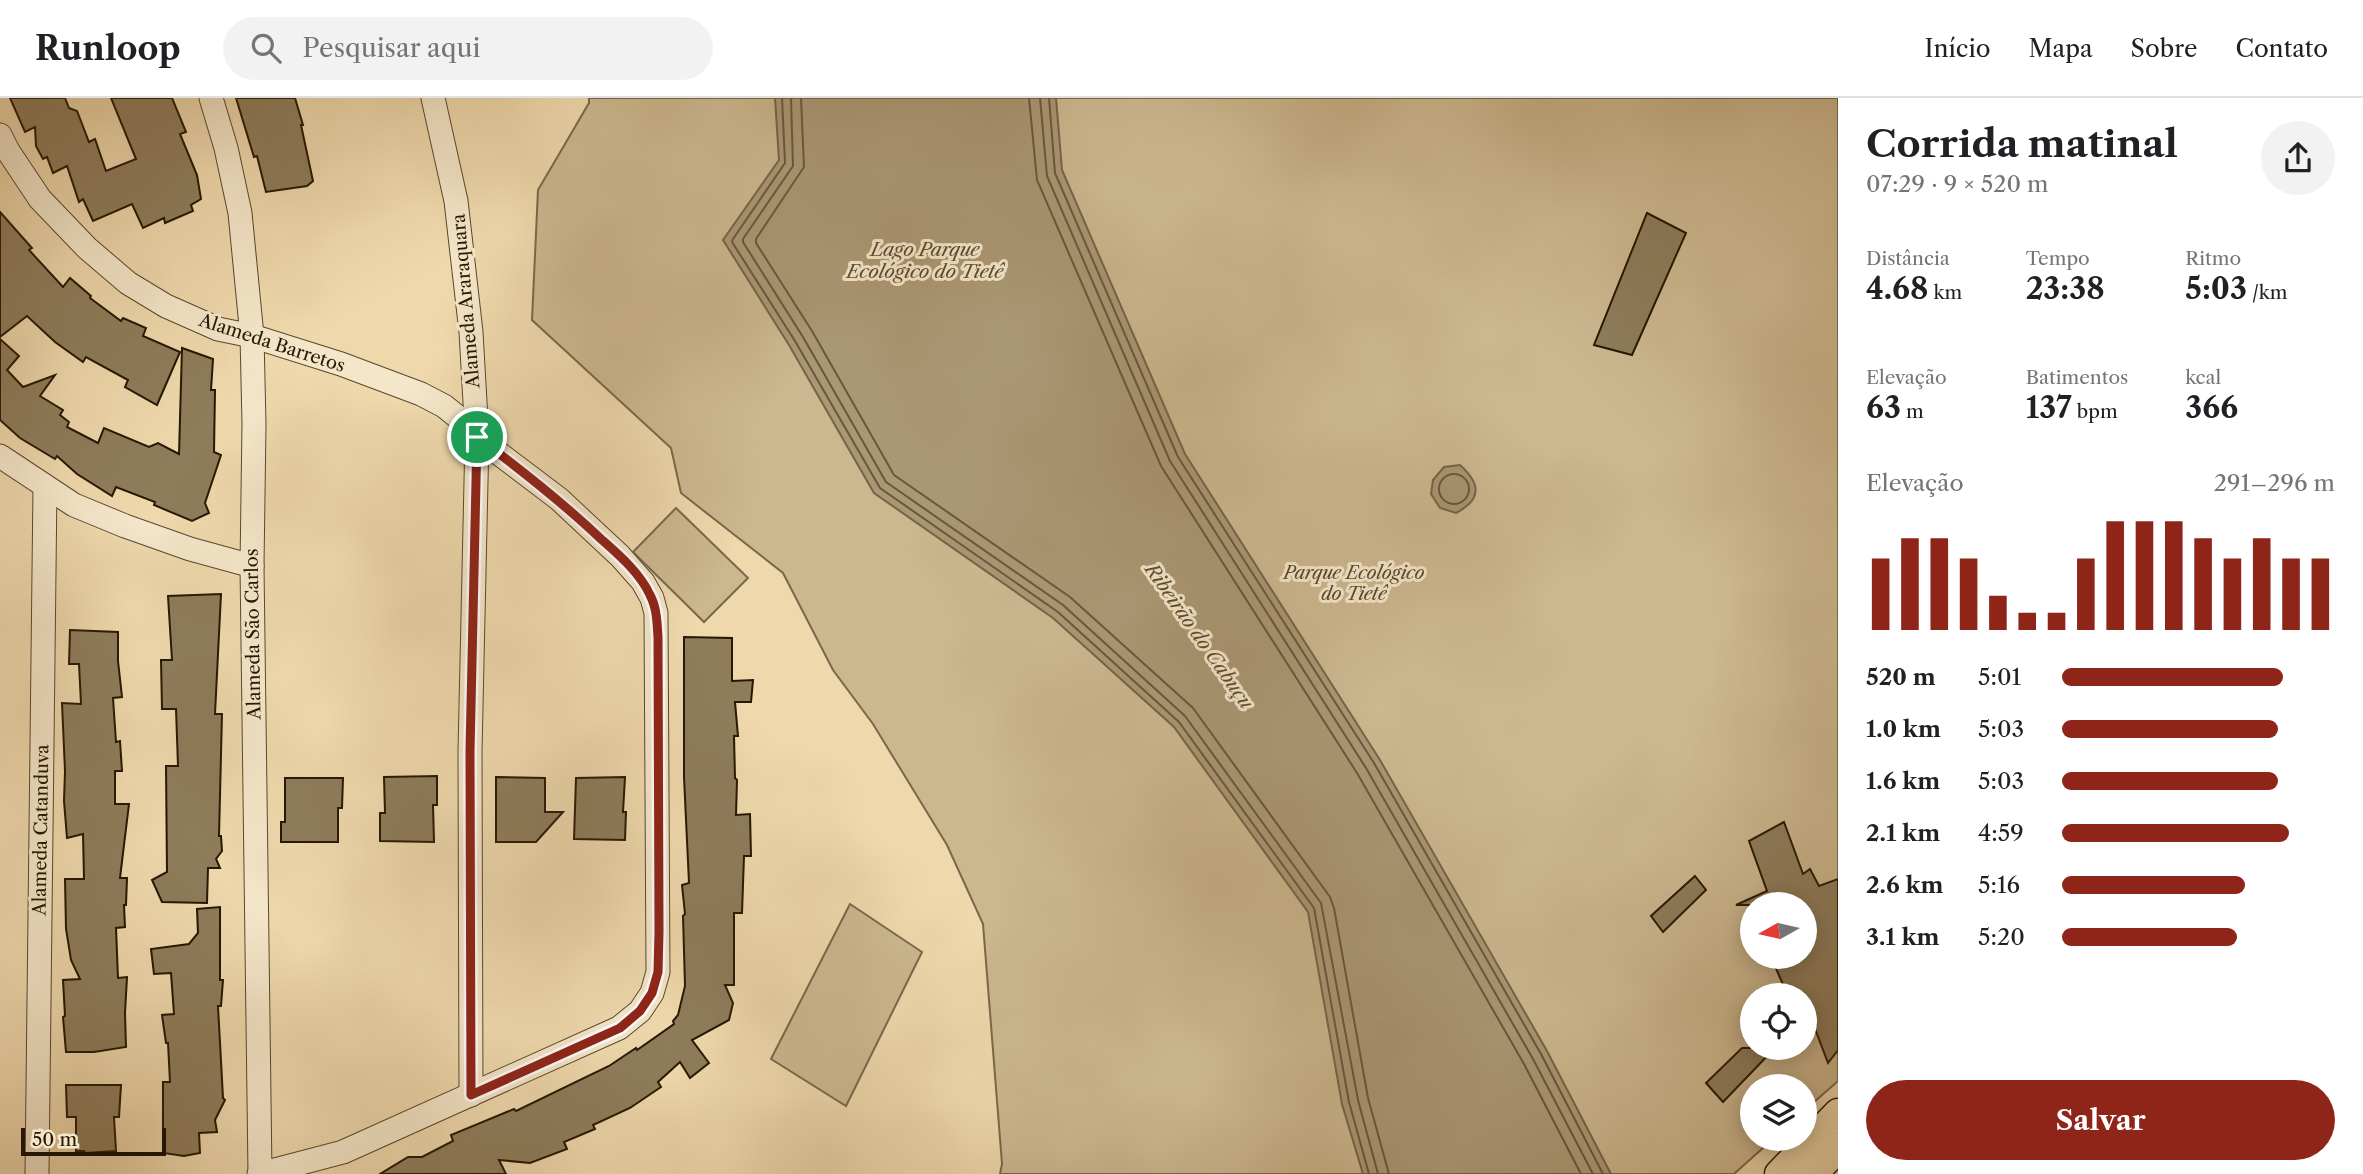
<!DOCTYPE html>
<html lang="pt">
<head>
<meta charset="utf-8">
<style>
	body { margin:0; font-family:"Libre Caslon Text",serif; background:#f2f2f2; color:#202124; height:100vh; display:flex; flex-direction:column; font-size:26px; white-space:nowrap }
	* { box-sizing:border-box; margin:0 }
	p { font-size:23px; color:#757577 }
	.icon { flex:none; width:38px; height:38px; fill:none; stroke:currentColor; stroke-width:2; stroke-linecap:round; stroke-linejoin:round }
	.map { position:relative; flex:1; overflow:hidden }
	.side { display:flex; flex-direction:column; background:#fff; width:525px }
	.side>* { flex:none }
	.needle { width:46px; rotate:262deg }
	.fabs { position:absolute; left:1740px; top:794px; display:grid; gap:14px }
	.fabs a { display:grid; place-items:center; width:77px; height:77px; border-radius:50%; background:#fff; box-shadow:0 4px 18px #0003; font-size:35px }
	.scale { position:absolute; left:21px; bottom:18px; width:145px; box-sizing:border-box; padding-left:7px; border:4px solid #261804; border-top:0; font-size:19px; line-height:24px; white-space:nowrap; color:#261804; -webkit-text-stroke:5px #f4e6c9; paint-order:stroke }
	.pin { position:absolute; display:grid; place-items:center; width:60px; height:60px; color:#fff; margin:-30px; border:4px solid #fff; border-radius:50%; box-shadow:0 2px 7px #0007 }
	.round { display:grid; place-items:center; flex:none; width:74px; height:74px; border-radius:37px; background:#f2f2f2 }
	.summary { display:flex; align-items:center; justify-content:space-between; height:119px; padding:0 28px }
	h1 { font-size:38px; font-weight:700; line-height:52px }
	.metrics { display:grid; grid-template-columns:repeat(3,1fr); gap:10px; height:119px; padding:7px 28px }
	.metrics div { display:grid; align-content:center }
	.metrics b { font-size:30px; font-weight:700 }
	.metrics small { font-size:19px; font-weight:400 }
	.metrics p { font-size:19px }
	.chart { height:196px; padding:14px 28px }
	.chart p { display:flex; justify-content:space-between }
	.chart svg { width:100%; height:126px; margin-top:7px; stroke:#8f2418; stroke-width:6 }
	.action { display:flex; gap:14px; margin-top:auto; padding:14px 28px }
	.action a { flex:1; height:80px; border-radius:42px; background:#8f2418; color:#fff; font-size:28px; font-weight:700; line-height:80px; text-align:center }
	ul { padding:0 28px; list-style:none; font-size:23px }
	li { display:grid; grid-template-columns:112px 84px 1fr; align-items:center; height:52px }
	li i { height:18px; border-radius:9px; background:#8f2418 }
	header { display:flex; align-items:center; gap:42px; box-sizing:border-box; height:98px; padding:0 35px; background:#fff; border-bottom:2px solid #e0e0e0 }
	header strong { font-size:33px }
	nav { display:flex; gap:38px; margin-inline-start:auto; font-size:24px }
	.search { width:490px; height:63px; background:#f2f2f2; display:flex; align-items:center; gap:18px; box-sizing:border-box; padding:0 24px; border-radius:38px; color:#757577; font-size:26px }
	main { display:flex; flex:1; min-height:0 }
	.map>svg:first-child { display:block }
	.green { fill:#ccb78f; stroke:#79684a; stroke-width:2; fill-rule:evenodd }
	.water { fill:#aa9773; stroke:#756447; stroke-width:2 }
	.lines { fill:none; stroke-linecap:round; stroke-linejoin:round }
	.shore { stroke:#68583c; stroke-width:2 }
	.building { fill:#8e7c5b; stroke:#261804; stroke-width:2 }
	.minor-casing { stroke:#58482e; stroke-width:25 }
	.major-casing { stroke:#261804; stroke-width:31 }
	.minor { stroke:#f4e6c9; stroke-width:23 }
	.major { stroke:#eed8ac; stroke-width:28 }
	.route-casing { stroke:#fff; stroke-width:14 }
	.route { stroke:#8f2418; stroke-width:9 }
	.labels { text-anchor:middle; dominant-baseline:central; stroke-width:6; stroke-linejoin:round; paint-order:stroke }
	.street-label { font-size:18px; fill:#261804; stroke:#f4e6c9 }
	.park-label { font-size:18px; font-style:italic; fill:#58482e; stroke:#f4e6c9 }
	.water-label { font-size:19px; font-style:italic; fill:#5b4b30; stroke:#f4e6c9 }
</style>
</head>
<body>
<header>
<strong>Runloop</strong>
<div class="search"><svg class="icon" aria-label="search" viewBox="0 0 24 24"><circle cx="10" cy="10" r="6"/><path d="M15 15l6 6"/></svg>Pesquisar aqui</div>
<nav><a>Início</a><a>Mapa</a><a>Sobre</a><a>Contato</a></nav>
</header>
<main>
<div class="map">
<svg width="1838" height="1076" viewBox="0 0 1838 1076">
	<rect width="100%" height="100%" fill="#eed8ac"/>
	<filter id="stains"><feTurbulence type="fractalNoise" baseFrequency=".00286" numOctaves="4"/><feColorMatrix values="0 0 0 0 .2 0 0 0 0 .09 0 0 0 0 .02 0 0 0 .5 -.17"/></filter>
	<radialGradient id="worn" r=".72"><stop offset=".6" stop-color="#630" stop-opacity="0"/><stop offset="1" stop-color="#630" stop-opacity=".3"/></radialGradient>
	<!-- green -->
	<g class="green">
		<path d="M 589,0 L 1838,0 L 1838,983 L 1804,1013 L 1804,989 L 1752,989 L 1752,1041 L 1773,1041 L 1734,1076 L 1000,1076 L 1002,1066 L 983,826 L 947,747 L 873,626 L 833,572 L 783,475 L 681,395 L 671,350 L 532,222 L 538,92 L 589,5 ZM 1752,807 L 1804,807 L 1804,859 L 1752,859 ZM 1752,898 L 1804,898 L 1804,950 L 1752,950 Z"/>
		<path d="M 676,410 L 748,480 L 704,524 L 633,454 Z"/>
		<path d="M 850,806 L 922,854 L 846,1008 L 771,961 Z"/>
	</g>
	<!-- water -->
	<g class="water">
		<path d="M 775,0 L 1056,0 L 1062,72 L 1185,356 L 1380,662 L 1547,953 L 1611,1076 L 1363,1076 L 1342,1006 L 1308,814 L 1174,629 L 1053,520 L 874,395 L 789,247 L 723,142 L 779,62 Z"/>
		<path d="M 1460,367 C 1480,385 1483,401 1456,415 L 1440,410 L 1431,396 L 1433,382 L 1444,369 Z"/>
	</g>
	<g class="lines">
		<!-- shore -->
		<g class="shore">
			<path d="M 782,0 L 785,65 L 733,141 L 732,144 L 795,243 L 880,390 L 1058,514 L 1179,624 L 1314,810 L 1349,1004 L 1369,1076"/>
			<path d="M 791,0 L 793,68 L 743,141 L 743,144 L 803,239 L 886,384 L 1063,507 L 1185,618 L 1321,805 L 1358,1002 L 1378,1076"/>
			<path d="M 801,0 L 804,69 L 756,141 L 756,145 L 812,233 L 894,377 L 1070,499 L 1193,610 L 1330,799 L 1334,810 L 1368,1000 L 1389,1076"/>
			<path d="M 1029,0 L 1037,82 L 1161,368 L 1357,675 L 1524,966 L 1581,1076"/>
			<path d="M 1040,0 L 1047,78 L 1170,363 L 1366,670 L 1533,961 L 1593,1076"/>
			<path d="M 1049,0 L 1055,75 L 1178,359 L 1374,665 L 1541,956 L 1603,1076"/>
			<circle cx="1454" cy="391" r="15"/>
		</g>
	</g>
	<!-- building -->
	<g class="building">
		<path d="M 10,0 L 65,0 L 69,10 L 77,13 L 89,44 L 95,41 L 106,73 L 136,61 L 111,0 L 172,0 L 186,34 L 180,36 L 197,77 L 201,101 L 191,107 L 193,113 L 165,125 L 164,120 L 143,130 L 132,106 L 93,123 L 83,101 L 79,104 L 67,68 L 53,75 L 47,59 L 43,61 L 36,48 L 35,29 L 25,34 Z"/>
		<path d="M 236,0 L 295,0 L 303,27 L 301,27 L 313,83 L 307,88 L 266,94 L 257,58 L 254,59 Z"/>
		<path d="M 0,114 L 32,150 L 29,152 L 63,189 L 70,180 L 91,198 L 90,200 L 121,223 L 123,220 L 146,230 L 143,238 L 180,254 L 157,307 L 125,289 L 128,282 L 86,259 L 83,264 L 55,244 L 27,218 L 0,239 Z"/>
		<path d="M 1647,115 L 1686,135 L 1632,257 L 1594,247 Z"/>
		<path d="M 0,241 L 19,258 L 7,272 L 23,289 L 55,277 L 40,298 L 63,312 L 60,317 L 69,324 L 67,329 L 98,345 L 104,330 L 149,349 L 158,345 L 179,356 L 182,250 L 213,261 L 211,292 L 215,292 L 214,354 L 221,357 L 205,405 L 209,415 L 192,423 L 154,407 L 155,404 L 116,389 L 112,398 L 77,376 L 57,358 L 55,361 L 20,340 L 0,322 Z"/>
		<path d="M 221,496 L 215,616 L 222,616 L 219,738 L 221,738 L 222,753 L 216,761 L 220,770 L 208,770 L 207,805 L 162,804 L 152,782 L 167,774 L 166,668 L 178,668 L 176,611 L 162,611 L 161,562 L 172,562 L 168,498 Z"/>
		<path d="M 70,532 L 118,534 L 118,563 L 122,599 L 113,600 L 116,644 L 120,643 L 122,673 L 115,673 L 115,706 L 129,706 L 120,780 L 127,780 L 126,807 L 124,807 L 125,829 L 116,830 L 118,880 L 127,879 L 125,915 L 126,949 L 94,954 L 66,954 L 63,919 L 65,918 L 63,882 L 80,881 L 71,862 L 66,831 L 65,781 L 84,781 L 83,736 L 67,740 L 64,703 L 65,673 L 62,605 L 81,606 L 79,566 L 69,566 Z"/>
		<path d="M 684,539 L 732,540 L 732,583 L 753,582 L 751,604 L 735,604 L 738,638 L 734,638 L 735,680 L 737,682 L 736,717 L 750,716 L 751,758 L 744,758 L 742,815 L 734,815 L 734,887 L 725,887 L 733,905 L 729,922 L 692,942 L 709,965 L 690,980 L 680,964 L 658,984 L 661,989 L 630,1010 L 593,1027 L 595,1031 L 564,1044 L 567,1051 L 530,1065 L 499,1062 L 506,1076 L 380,1076 L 408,1059 L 422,1059 L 453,1043 L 451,1037 L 514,1011 L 516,1013 L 609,968 L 636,950 L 637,952 L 674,926 L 673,923 L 678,917 L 685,888 L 683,818 L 685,816 L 682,787 L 689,785 L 684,679 Z"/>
		<path d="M 437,678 L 437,707 L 433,707 L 434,744 L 380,743 L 380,715 L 385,715 L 384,679 Z"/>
		<path d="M 496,679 L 545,680 L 545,714 L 563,714 L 536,744 L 496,744 Z"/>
		<path d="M 625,679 L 623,714 L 626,714 L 625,742 L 574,741 L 576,680 Z"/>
		<path d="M 285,680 L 343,680 L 342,710 L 338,710 L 338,744 L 281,744 L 281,724 L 285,724 Z"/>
		<path d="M 1784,724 L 1803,776 L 1810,771 L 1819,788 L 1838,781 L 1838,952 L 1828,965 L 1809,915 L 1804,921 L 1804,898 L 1788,898 L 1771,859 L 1804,859 L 1804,807 L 1736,807 L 1767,793 L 1749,743 Z"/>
		<path d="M 1695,778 L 1706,792 L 1663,834 L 1651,818 Z"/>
		<path d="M 220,809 L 220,882 L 223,882 L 221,908 L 218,908 L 223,1000 L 225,1002 L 215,1022 L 217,1034 L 199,1035 L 200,1055 L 184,1058 L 163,1055 L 163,984 L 170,984 L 168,945 L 166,945 L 162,917 L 174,916 L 171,875 L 154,876 L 151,851 L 189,846 L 198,835 L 197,811 Z"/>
		<path d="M 1742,950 L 1775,950 L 1723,1004 L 1706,985 Z"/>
		<path d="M 66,987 L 121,987 L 119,1019 L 114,1019 L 116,1053 L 85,1055 L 84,1053 L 76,1053 L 76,1019 L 67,1019 Z"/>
	</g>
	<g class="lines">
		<!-- minor casing -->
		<g class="minor-casing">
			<g id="minor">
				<path d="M 211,0 L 226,50 L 240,115 L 252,238 L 254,326 L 252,468 L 260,1076"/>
				<path d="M 433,0 L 456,103 L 471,234 L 477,339 L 470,653 L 471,997"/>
				<path d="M 0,37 L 8,53 L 40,101 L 87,150 L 128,185 L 166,208 L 218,231 L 252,238 L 341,266 L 421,296 L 444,308 L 464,324 L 477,339 L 559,401 L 620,458 L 643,484 L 652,500 L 656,515 L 658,874 L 652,895 L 640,913 L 619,930 L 343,1054 L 259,1076"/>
				<path d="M 0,358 L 74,407 L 125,428 L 190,451 L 252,468"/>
				<path d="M 37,1076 L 45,388"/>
			</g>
		</g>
		<!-- major casing -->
		<g class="major-casing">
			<g id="major">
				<path d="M 1779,1076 L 1838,1015"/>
				<path d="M 1813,1076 L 1838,1050"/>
			</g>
		</g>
		<!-- minor -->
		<use href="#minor" class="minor"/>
		<!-- major -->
		<use href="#major" class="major"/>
	</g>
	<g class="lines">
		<!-- route casing -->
		<g class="route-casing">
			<path id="route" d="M 477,339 C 520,371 562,404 601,441 C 619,457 640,475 650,497 C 657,510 657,525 658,539 L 659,834 L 658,874 L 652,895 L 640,913 L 620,930 L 471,997 L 470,653 Z"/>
		</g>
		<!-- route -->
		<use href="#route" class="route"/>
	</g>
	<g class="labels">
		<!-- street labels -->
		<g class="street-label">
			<text transform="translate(466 203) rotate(-95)">Alameda Araraquara</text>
			<text transform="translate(272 245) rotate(18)">Alameda Barretos</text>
			<text transform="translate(253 536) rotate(-91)">Alameda São Carlos</text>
			<text transform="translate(41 732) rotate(-89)">Alameda Catanduva</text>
		</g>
		<!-- park labels -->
		<g class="park-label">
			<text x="1354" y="475">Parque Ecológico<tspan x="1354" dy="21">do Tietê</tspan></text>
		</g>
		<!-- water labels -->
		<g class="water-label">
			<text x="925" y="151">Lago Parque<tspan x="925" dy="22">Ecológico do Tietê</tspan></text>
			<text transform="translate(1199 538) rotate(55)">Ribeirão do Cabuçu</text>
		</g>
	</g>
	<rect width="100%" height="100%" filter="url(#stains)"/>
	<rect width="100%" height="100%" fill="url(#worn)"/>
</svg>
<div class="fabs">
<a><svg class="needle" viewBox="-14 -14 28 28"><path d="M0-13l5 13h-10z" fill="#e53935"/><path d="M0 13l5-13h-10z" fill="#757577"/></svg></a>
<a><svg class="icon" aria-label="locate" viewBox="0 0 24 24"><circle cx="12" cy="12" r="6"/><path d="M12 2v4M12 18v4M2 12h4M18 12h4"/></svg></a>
<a><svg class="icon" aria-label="layers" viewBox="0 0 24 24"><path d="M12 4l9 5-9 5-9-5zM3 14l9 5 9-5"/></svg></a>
</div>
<div class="scale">50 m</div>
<div class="pin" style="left:477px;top:339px;background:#1e9e55"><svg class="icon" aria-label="arrive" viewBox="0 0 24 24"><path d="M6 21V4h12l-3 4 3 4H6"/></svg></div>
</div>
<section class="side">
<div class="summary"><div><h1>Corrida matinal</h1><p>07:29 · 9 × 520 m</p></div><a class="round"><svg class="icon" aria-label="share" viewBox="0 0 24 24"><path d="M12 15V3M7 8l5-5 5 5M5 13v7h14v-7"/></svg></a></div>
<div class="metrics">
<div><p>Distância</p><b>4.68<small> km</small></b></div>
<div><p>Tempo</p><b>23:38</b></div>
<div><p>Ritmo</p><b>5:03<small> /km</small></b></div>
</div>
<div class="metrics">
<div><p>Elevação</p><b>63<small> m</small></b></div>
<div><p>Batimentos</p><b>137<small> bpm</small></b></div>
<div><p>kcal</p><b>366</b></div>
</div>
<div class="chart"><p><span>Elevação</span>291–296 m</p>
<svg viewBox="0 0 160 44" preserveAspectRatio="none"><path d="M5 44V19M15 44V12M25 44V12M35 44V19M45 44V32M55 44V38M65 44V38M75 44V19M85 44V6M95 44V6M105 44V6M115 44V12M125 44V19M135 44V12M145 44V19M155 44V19"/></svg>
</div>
<ul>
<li><b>520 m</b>5:01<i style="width:81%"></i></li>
<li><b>1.0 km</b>5:03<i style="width:79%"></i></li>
<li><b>1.6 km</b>5:03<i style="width:79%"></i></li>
<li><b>2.1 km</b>4:59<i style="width:83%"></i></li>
<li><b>2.6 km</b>5:16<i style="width:67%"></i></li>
<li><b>3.1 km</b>5:20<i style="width:64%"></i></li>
</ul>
<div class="action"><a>Salvar</a></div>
</section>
</main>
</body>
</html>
